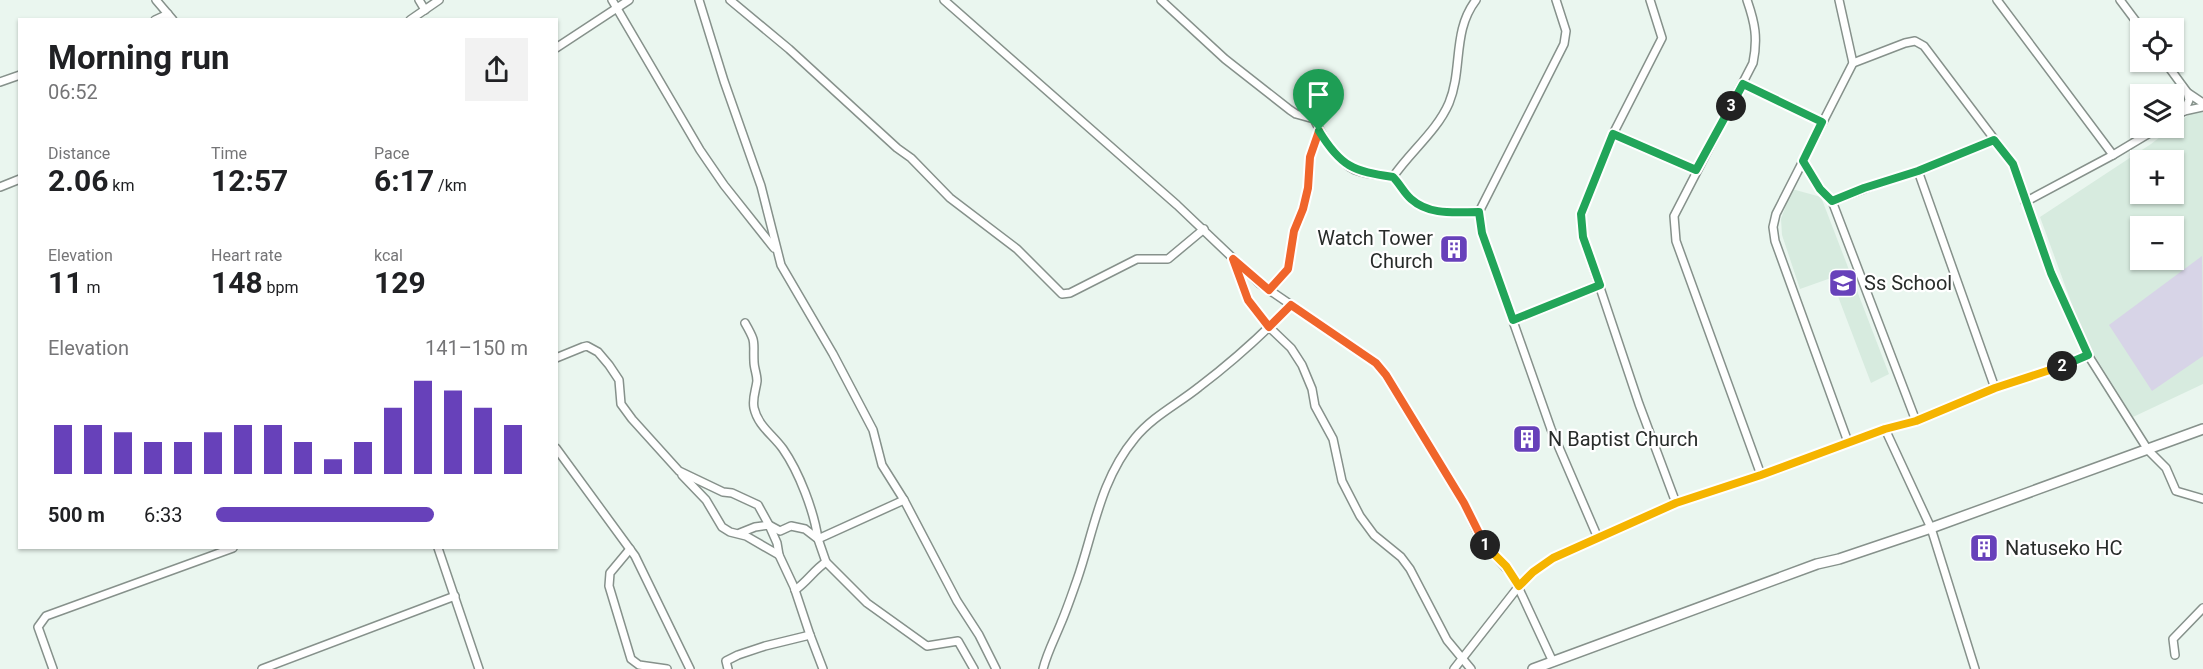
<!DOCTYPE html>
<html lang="en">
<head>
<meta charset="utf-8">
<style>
	body { margin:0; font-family:Roboto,sans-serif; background:#f2f2f2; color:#202124; height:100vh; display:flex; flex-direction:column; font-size:22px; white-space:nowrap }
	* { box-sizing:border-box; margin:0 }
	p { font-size:20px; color:#757577 }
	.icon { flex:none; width:33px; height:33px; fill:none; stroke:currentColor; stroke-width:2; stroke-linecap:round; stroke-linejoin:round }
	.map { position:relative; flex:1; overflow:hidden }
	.side { position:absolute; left:18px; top:18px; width:540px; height:531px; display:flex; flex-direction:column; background:#fff; border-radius:0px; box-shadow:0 2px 4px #0004 }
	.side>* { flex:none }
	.buttons { position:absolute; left:2130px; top:18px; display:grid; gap:12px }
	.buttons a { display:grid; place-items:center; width:54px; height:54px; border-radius:0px; background:#fff; box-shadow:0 2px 4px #0004; font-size:30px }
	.pin { position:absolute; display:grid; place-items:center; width:51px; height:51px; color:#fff; margin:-62px -26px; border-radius:50% 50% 50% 0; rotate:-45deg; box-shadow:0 0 6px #0007 }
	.pin .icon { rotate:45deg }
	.km { position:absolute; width:30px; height:30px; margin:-15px; border-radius:50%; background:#222; color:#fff; font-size:16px; line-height:30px; text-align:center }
	.round { display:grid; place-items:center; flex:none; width:63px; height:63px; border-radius:0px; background:#f2f2f2 }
	.head { display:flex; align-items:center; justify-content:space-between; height:102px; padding:0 30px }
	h1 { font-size:33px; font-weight:700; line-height:45px }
	.figures { display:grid; grid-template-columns:repeat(3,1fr); gap:9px; height:102px; padding:6px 30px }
	.figures div { display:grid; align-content:center }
	.figures b { font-size:30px; font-weight:700 }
	.figures small { font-size:16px; font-weight:400 }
	.figures p { font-size:16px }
	.chart { height:168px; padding:12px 30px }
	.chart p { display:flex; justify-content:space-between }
	.chart svg { width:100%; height:108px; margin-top:6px; stroke:#6741ba; stroke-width:6 }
	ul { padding:0 30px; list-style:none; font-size:20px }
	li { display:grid; grid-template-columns:96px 72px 1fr; align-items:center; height:45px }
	li i { height:15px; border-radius:8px; background:#6741ba }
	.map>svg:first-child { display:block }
	.built { fill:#d7ebdf; fill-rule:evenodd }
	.green { fill:#d7d4e7 }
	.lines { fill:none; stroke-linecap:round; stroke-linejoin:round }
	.minor-casing { stroke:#86918b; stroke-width:10 }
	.tertiary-casing { stroke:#86918b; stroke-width:12 }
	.minor { stroke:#fff; stroke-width:7 }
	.tertiary { stroke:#fff; stroke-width:9 }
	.split-1-casing { stroke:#fff; stroke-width:12 }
	.split-2-casing { stroke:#fff; stroke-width:12 }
	.split-3-casing { stroke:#fff; stroke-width:12 }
	.split-4-casing { stroke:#fff; stroke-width:12 }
	.split-1 { stroke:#f0652b; stroke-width:8 }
	.split-2 { stroke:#f5b400; stroke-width:8 }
	.split-3 { stroke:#22a559; stroke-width:8 }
	.split-4 { stroke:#22a559; stroke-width:8 }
	.labels { text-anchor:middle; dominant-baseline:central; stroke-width:4.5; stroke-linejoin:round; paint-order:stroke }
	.poi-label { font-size:20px; fill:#282c2a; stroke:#fff; text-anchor:start }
</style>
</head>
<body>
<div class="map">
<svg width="2203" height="669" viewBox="0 0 2203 669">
	<rect width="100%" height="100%" fill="#eaf6ef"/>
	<!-- built -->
	<g class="built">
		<path d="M 2203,104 L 2203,384 L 2133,417 L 2085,340 L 2040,217 L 2151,144 ZM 2140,160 L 2174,160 L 2174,194 L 2140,194 ZM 2140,226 L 2174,226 L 2174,260 L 2140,260 Z"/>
		<path d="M 1792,189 L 1821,197 L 1889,374 L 1871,383 L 1831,278 L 1800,289 L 1782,235 L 1781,219 Z"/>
	</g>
	<!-- green -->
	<path class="green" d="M 2202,256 L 2203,356 L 2152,391 L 2109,325 Z"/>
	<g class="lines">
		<!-- minor casing -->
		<g class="minor-casing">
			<g id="minor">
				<path d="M 156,0 L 173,20"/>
				<path d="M 419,0 L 425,10"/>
				<path d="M 612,0 L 700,150 L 724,185 L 774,248"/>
				<path d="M 699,0 L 724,81 L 761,186 L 781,265 L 833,354 L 873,430 L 882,465 L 904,500 L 957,601 L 979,635 L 996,669"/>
				<path d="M 730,0 L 789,49 L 897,148 L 911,158 L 950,198 L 1017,249 L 1062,294 L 1070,293 L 1137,259 L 1168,259 L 1204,229"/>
				<path d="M 944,0 L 1177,205 L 1259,283 L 1376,363 L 1386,375 L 1464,503 L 1481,540 L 1513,576 L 1553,662"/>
				<path d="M 1161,0 L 1225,59 L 1290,110 L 1296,114 L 1314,119 C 1323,137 1336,161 1355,170 C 1367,175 1380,175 1393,177 C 1400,184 1404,193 1411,199 C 1430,216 1456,212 1479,212"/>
				<path d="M 1556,0 L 1566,31 L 1564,44 L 1479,212 L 1482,233 L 1551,429 L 1598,538"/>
				<path d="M 1650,0 L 1662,38 L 1613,134 L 1581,214 L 1583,237 L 1639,404 L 1676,503"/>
				<path d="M 1747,0 C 1755,23 1758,38 1753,63 L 1674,216 L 1676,241 L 1761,475"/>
				<path d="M 1839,0 L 1853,63 L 1776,214 L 1773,227 L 1775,241 L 1848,442"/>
				<path d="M 1997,0 L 2113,155"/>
				<path d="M 2120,0 L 2141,28"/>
				<path d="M 155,20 L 168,14"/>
				<path d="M 410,20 L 439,0"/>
				<path d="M 556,48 L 629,0"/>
				<path d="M 2165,62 L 2187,92 L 2189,100 L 2184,111"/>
				<path d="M 1853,63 L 1905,43 L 1915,41 L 1924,46 L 2013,164 L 2051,273 L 2088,355 L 2148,450 L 2166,468 L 2176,491 L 2203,499"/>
				<path d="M 0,82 L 20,75"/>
				<path d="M 1743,84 L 1822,122"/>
				<path d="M 2188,93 L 2203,103"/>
				<path d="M 2174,118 L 2184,111 L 2203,107"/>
				<path d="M 1613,134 L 1697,170"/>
				<path d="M 1803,161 L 1820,189 L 1832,201 L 1916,421"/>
				<path d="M 1918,171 L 1995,388"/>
				<path d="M 1393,177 C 1410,152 1437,131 1449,103 C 1463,69 1452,31 1476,0"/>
				<path d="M 0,187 L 20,179"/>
				<path d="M 1832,201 L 1885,181 L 1918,171 L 1994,140"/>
				<path d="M 2025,202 L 2113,155 L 2158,128"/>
				<path d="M 1234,262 L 1248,300 L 1269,327 L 1291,348 L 1302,365 L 1312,389 L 1315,406 L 1333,439 L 1342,481 L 1360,516 L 1374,535 L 1401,557 L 1410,569 L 1447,640 L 1471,669"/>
				<path d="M 1269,290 L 1288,269 L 1294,231 L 1303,209 L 1308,188 L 1310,157 L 1319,131"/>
				<path d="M 1513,320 L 1600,285"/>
				<path d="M 745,323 C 757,344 753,340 754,362 C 754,368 757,374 757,381 C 756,390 752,398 754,408 C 758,426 773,435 783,449 C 799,472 814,511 818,539 L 904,500"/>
				<path d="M 556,358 L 583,347 L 587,346 L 598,352 L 609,365 L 619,380 L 621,404 L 632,419 L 679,471 L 723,492 L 732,493 L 758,505 L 769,525 L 780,531 L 791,526 L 805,529 L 818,539 L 826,562 L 867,603 L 927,646 L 958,641 L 974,669"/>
				<path d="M 1885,429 L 1931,528 L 1975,669"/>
				<path d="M 556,448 L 635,556 L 690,669"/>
				<path d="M 682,475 L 706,500 L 722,527 L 730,532 L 746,536 L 779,555 L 794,587 L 810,635"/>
				<path d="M 740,533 L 755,527 L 769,525 L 777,543 L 779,555"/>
				<path d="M 438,548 L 479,669"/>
				<path d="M 630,549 L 610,573 L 609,586 L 631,659 L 639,665 L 667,669"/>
				<path d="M 795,590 C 807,582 814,570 826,562"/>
				<path d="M 2175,655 L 2173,639 L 2203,608"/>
				<path d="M 53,669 L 38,627 L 46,616 L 233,548"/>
				<path d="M 262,669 L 455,596"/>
				<path d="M 728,669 L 726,661 L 738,655 L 765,646 L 810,635 L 823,669"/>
				<path d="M 1043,669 C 1047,653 1055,638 1061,623 C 1067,609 1072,594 1077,580 C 1094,531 1100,480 1135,438 C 1153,416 1178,404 1199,387 C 1232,362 1263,334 1291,305"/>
				<path d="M 1454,669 L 1519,586 L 1533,572 L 1553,558 L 1676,503 L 1761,475 L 1885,429 L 1916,421 L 1995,388 L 2057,368 L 2088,355"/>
			</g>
		</g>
		<!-- tertiary casing -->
		<g class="tertiary-casing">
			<path id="tertiary" d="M 1533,669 L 1817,564 L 1839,559 L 1931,528 L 2203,429"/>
		</g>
		<!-- minor -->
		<use href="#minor" class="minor"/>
		<!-- tertiary -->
		<use href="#tertiary" class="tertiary"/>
	</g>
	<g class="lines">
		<!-- split-1 casing -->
		<g class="split-1-casing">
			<path id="split-1" d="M 1319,131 L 1310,157 L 1308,188 L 1303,209 L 1294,231 L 1288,269 L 1269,290 L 1233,259 L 1248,300 L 1269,327 L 1291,305 L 1376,363 L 1386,375 L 1464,503 L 1485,545"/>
		</g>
		<!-- split-2 casing -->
		<g class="split-2-casing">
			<path id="split-2" d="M 1485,545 L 1506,566 L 1519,586 L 1533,572 L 1553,558 L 1676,503 L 1761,475 L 1885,429 L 1916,421 L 1995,388 L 2062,366"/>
		</g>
		<!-- split-3 casing -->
		<g class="split-3-casing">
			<path id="split-3" d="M 1731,106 L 1743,84 L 1822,122 L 1803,161 L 1820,189 L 1832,201 L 1864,188 L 1918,171 L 1994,140 L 2013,164 L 2051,273 L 2088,355 L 2062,366"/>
		</g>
		<!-- split-4 casing -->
		<g class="split-4-casing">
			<path id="split-4" d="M 1319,131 C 1341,167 1353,171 1393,177 C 1400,184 1404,193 1411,199 C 1430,216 1456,212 1479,212 L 1482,233 L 1513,320 L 1600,285 L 1583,237 L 1581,214 L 1613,134 L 1696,170 L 1731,106"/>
		</g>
		<!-- split-1 -->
		<use href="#split-1" class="split-1"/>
		<!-- split-2 -->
		<use href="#split-2" class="split-2"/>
		<!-- split-3 -->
		<use href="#split-3" class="split-3"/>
		<!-- split-4 -->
		<use href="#split-4" class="split-4"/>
	</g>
	<!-- icons -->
	<defs>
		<g id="building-square" transform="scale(1.5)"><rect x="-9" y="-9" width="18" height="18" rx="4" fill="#6741ba" stroke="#fff"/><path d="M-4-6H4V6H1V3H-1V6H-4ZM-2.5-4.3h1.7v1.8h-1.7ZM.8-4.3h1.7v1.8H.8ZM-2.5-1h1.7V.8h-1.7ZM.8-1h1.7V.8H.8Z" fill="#fff"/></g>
		<g id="school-square" transform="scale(1.5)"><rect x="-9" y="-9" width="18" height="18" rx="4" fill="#6741ba" stroke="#fff"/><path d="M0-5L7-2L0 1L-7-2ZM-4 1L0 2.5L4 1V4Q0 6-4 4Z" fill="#fff"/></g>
	</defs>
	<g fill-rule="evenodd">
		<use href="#building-square" x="1454" y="249"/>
		<use href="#school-square" x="1843" y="283"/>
		<use href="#building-square" x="1527" y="439"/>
		<use href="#building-square" x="1984" y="548"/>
	</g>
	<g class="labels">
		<!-- poi labels -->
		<g class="poi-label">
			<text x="1433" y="238" text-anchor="end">Watch Tower<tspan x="1433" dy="23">Church</tspan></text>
			<text x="1864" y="283">Ss School</text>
			<text x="1548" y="439">N Baptist Church</text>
			<text x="2005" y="548">Natuseko HC</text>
		</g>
	</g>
</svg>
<div class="buttons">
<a><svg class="icon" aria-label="locate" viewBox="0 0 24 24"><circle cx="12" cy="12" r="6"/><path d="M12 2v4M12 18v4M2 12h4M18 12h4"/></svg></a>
<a><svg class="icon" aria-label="layers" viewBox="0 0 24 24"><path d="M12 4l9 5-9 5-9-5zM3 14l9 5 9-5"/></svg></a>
<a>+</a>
<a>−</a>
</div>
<div class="pin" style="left:1319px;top:131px;background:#1e9e55"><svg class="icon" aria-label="arrive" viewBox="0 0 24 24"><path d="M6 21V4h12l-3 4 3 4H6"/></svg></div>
<b class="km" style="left:1485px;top:545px">1</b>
<b class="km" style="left:2062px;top:366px">2</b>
<b class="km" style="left:1731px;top:106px">3</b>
<section class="side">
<div class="head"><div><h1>Morning run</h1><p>06:52</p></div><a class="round"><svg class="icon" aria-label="share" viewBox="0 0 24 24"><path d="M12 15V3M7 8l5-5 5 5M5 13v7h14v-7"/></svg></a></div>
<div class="figures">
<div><p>Distance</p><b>2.06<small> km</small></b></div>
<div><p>Time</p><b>12:57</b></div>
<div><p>Pace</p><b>6:17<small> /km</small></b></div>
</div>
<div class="figures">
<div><p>Elevation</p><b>11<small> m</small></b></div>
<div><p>Heart rate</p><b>148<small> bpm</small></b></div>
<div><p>kcal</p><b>129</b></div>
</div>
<div class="chart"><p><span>Elevation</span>141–150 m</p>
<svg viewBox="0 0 160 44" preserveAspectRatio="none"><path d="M5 44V24M15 44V24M25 44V27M35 44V31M45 44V31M55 44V27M65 44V24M75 44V24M85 44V31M95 44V38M105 44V31M115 44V17M125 44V6M135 44V10M145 44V17M155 44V24"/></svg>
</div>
<ul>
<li><b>500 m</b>6:33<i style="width:70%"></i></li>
</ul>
</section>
</div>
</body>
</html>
